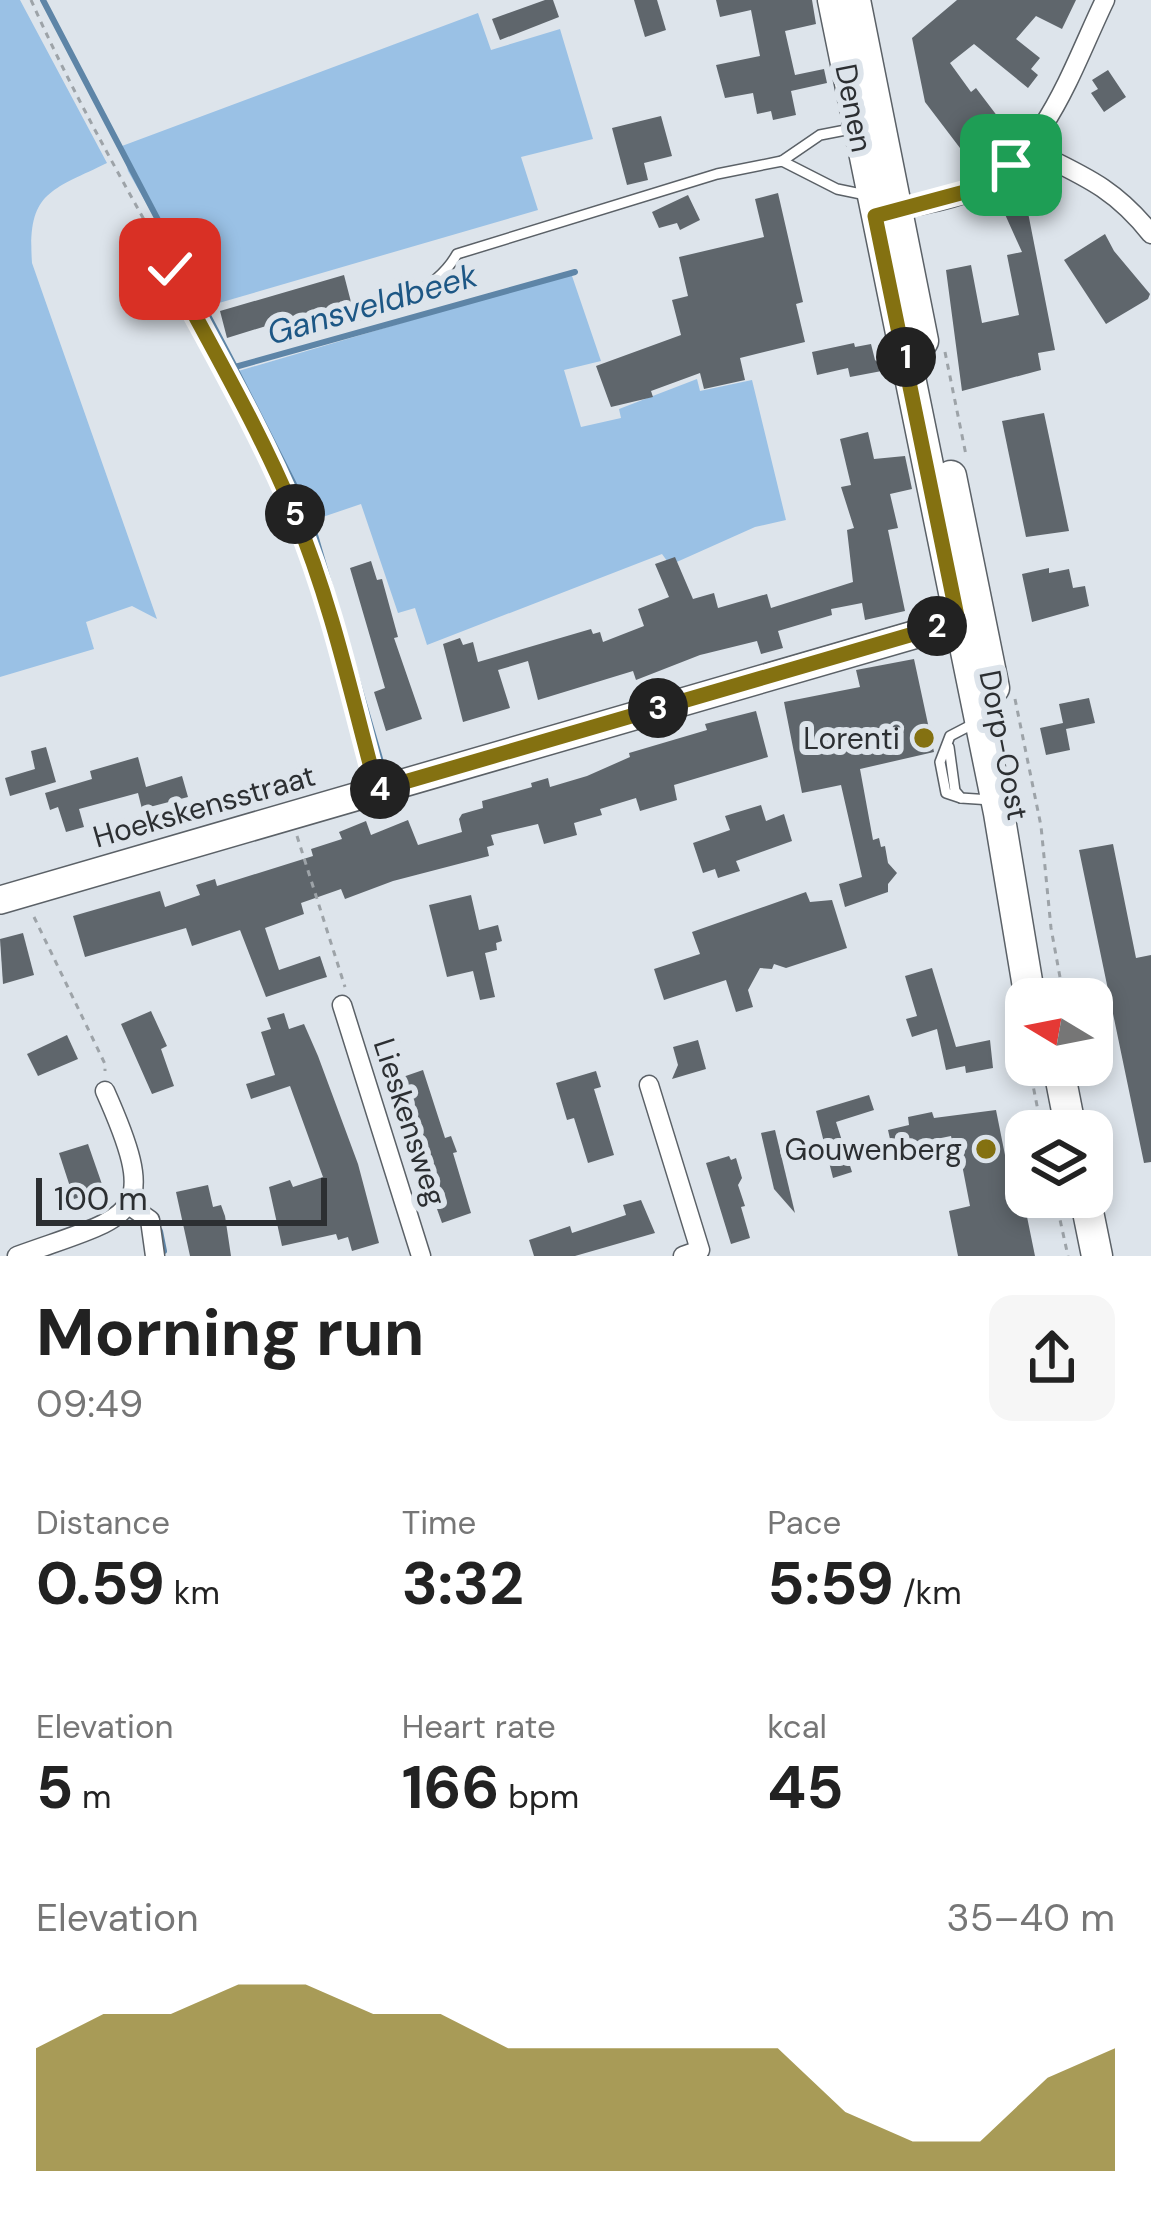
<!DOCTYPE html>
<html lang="en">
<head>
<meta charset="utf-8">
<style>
	body { margin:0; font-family:"DM Sans",sans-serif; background:#f6f6f6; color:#222; height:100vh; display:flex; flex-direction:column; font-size:45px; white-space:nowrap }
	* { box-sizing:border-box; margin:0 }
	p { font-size:39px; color:#767676 }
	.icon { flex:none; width:66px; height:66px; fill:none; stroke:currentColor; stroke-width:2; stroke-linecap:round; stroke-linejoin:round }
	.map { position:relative; height:1256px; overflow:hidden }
	.side { display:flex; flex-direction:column; background:#fff; flex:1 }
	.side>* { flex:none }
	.needle { width:78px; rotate:280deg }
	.fabs { position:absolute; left:1005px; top:978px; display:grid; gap:24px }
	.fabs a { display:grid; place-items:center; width:108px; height:108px; border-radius:24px; background:#fff; box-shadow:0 6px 18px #0003; font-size:60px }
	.scale { position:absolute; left:36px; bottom:30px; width:291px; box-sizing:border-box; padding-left:12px; border:6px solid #2c2f32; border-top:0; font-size:33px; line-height:42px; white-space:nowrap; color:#2c2f32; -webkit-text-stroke:9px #dde4eb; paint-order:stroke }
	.pin { position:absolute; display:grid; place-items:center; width:102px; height:102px; color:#fff; margin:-51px; border-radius:24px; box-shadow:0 6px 18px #0006 }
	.km { position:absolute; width:60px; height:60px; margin:-30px; border-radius:50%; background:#222; color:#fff; font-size:33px; line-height:60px; text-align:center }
	.round { display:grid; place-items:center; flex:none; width:126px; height:126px; border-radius:24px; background:#f6f6f6 }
	.head { display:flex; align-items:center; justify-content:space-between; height:204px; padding:0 36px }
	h1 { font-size:66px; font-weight:700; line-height:90px }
	.metrics { display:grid; grid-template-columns:repeat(3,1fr); gap:18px; height:204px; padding:12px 36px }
	.metrics div { display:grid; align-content:center }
	.metrics b { font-size:60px; font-weight:700 }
	.metrics small { font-size:33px; font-weight:400 }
	.metrics p { font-size:33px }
	.chart { height:336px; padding:24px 36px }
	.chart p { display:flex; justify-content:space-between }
	.chart svg { width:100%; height:216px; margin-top:12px; fill:#847111; opacity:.7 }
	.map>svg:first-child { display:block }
	.green { fill:#9ac1e5 }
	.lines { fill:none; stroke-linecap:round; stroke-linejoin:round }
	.stream { stroke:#5e85a7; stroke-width:6 }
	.building { fill:#5f666c }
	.lane-casing { stroke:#5b6167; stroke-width:12 }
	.street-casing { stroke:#5b6167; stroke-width:21 }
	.secondary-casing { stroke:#5b6167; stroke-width:30 }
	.primary-casing { stroke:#5b6167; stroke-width:33 }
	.path { stroke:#9da3a8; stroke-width:3; stroke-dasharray:6 6; stroke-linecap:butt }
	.lane { stroke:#fff; stroke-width:9 }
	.street { stroke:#fff; stroke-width:18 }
	.secondary { stroke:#fff; stroke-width:27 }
	.primary { stroke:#fff; stroke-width:30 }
	.route-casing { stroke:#fff; stroke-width:24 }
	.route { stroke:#847111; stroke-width:15 }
	.poi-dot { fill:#847111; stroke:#dde4eb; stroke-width:4.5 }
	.labels { text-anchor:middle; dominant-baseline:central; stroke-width:12; stroke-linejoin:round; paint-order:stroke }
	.street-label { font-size:30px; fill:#2c2f32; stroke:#dde4eb }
	.poi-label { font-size:30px; fill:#2c2f32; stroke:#dde4eb; text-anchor:end }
	.water-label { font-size:33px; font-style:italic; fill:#1d5785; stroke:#dde4eb }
</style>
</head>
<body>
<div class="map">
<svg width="1151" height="1256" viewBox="0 0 1151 1256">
	<rect width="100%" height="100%" fill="#dde4eb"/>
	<!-- green -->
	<g class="green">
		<path d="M 0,0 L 20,0 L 107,163 C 50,191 27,192 32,263 L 157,619 L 132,606 L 86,622 L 94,649 L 0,677 Z"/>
		<path d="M 478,13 L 491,50 L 560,29 L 593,139 L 521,157 L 538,210 L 205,307 L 128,171 L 122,146 Z"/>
		<path d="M 571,273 L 601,361 L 564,370 L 581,427 L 621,418 L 619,409 L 697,379 L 700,391 L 752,380 L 786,520 L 755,527 L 670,565 L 662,554 L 427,645 L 415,608 L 398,613 L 361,504 L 305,523 L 235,372 Z"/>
	</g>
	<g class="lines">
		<!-- stream -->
		<g class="stream">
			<path d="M 43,0 L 235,367 L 575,272"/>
			<path d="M 235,368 L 309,514 L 381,762"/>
			<path d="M 160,1231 L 164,1251"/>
		</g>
	</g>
	<!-- building -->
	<g class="building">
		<path d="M 545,0 L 553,0 L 559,17 L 500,40 L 492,19 Z"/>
		<path d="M 634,0 L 657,0 L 666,30 L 645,37 Z"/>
		<path d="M 716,0 L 812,0 L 816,24 L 785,31 L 795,75 L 824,69 L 827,83 L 791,91 L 796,115 L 773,120 L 771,111 L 757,114 L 753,93 L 725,98 L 716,65 L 760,56 L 751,10 L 720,17 Z"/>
		<path d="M 957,0 L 1076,0 L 1062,29 L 1036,16 L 1016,39 L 1040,58 L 1031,69 L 1038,75 L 1028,88 L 974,44 L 950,63 L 971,92 L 976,88 L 1001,121 L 960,148 L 925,102 L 912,38 Z"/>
		<path d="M 1108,70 L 1126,97 L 1104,112 L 1091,93 L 1098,89 L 1092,80 Z"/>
		<path d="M 661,116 L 672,156 L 644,163 L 648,180 L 627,185 L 612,128 Z"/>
		<path d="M 1023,187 L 1055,350 L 1038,353 L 1041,370 L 962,391 L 946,270 L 971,265 L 982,323 L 1019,315 L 1007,255 L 1022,252 L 999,201 Z"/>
		<path d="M 778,193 L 803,302 L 796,304 L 805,342 L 740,358 L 745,380 L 704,389 L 700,373 L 651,391 L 653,397 L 611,407 L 596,366 L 681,335 L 672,300 L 688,296 L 679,257 L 764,237 L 755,199 Z"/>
		<path d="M 688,195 L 700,220 L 680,230 L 677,223 L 659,228 L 652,212 Z"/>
		<path d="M 1105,234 L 1114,251 L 1150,294 L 1148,299 L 1106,324 L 1064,260 Z"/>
		<path d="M 344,275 L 351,302 L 330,308 L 334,324 L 281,339 L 276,323 L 227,338 L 220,311 Z"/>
		<path d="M 854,343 L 855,347 L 871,344 L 875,360 L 887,370 L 850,377 L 848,368 L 817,375 L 812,352 Z"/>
		<path d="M 1044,413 L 1069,531 L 1026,537 L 1002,421 Z"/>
		<path d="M 868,432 L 874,459 L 905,456 L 912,489 L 890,494 L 898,528 L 888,530 L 905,611 L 865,620 L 862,603 L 831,609 L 832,615 L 778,631 L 783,648 L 761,654 L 757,641 L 700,655 L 636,680 L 633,671 L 538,700 L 528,661 L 498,670 L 510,708 L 463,722 L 443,644 L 460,638 L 463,645 L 473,642 L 478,662 L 591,629 L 593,634 L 600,632 L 603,642 L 644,626 L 638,609 L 669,597 L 655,564 L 675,557 L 693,599 L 714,593 L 718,608 L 767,594 L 771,608 L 853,582 L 847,530 L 854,528 L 841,487 L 851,485 L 840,439 Z"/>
		<path d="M 371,561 L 377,580 L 382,579 L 398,637 L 394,638 L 422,719 L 386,731 L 374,692 L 385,688 L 350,568 Z"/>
		<path d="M 1049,568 L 1049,573 L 1069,569 L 1073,588 L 1085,586 L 1089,606 L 1032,622 L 1022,574 Z"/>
		<path d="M 914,659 L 934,752 L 860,769 L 873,840 L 879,838 L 881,847 L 885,846 L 888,863 L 897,873 L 888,884 L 888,892 L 845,907 L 839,884 L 862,877 L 841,785 L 802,793 L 784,702 L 860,687 L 856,670 Z"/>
		<path d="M 1089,698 L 1095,723 L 1066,729 L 1070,750 L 1046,755 L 1040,728 L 1063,723 L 1059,704 Z"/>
		<path d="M 756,711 L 768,757 L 674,785 L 677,800 L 640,811 L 636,798 L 600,809 L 602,815 L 574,823 L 577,835 L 544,844 L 538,824 L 491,835 L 494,845 L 487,847 L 489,856 L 393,881 L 345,899 L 341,889 L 301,903 L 304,914 L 265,928 L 279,970 L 320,956 L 327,977 L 317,980 L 266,997 L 240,930 L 192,946 L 186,928 L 85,957 L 73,916 L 160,891 L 165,907 L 200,895 L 196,885 L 215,879 L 217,886 L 313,856 L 311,849 L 342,839 L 339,832 L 366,821 L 371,835 L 408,820 L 418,845 L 462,832 L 459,819 L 462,814 L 483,808 L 482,801 L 532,787 L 531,783 L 548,778 L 550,787 L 587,776 L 630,757 L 629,753 L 707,730 L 705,724 Z"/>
		<path d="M 46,747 L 56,782 L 10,796 L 5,778 L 35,769 L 31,751 Z"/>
		<path d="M 138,757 L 146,787 L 182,776 L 188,797 L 142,809 L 138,793 L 79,809 L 84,827 L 66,832 L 58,807 L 50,810 L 45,793 L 92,779 L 90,771 Z"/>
		<path d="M 761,805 L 766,821 L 784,814 L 792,841 L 736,861 L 740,871 L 718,878 L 715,869 L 703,873 L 693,843 L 730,830 L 725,816 Z"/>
		<path d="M 1113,844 L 1136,958 L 1151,955 L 1151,1162 L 1144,1163 L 1079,850 Z"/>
		<path d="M 806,892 L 810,902 L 832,900 L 847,948 L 786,968 L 774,964 L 772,969 L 760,968 L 748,990 L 753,1007 L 736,1012 L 726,980 L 664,1000 L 654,969 L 700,954 L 692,932 Z"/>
		<path d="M 471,895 L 479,930 L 498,925 L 502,941 L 496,943 L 497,950 L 485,953 L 495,997 L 480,1000 L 473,971 L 447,977 L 429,905 Z"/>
		<path d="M 23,933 L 34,975 L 3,984 L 0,939 Z"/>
		<path d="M 932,968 L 956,1047 L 990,1040 L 993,1068 L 966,1073 L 965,1066 L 946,1070 L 937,1029 L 912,1037 L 906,1019 L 917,1016 L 905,976 Z"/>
		<path d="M 151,1011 L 167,1046 L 161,1049 L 174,1086 L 152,1094 L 121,1024 Z"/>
		<path d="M 284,1013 L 289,1029 L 304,1024 L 318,1056 L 358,1164 L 379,1243 L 352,1251 L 348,1237 L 338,1240 L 336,1234 L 282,1246 L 269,1187 L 290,1180 L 293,1187 L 323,1177 L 290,1086 L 251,1099 L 246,1084 L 275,1075 L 261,1032 L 271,1029 L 267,1018 Z"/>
		<path d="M 67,1035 L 78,1059 L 38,1076 L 27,1054 Z"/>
		<path d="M 698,1040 L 706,1069 L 672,1079 L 678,1065 L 673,1047 Z"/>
		<path d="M 423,1070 L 445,1138 L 451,1136 L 457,1152 L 453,1153 L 471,1213 L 442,1223 L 437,1209 L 441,1208 L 407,1113 L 402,1114 L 397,1079 Z"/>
		<path d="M 596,1071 L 601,1087 L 594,1089 L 614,1155 L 588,1163 L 574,1118 L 567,1120 L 556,1083 Z"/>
		<path d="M 869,1095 L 874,1110 L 836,1122 L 852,1172 L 833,1178 L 816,1111 Z"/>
		<path d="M 996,1110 L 1005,1155 L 1014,1153 L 1035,1256 L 958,1256 L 949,1211 L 970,1206 L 958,1144 L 953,1145 L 951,1136 L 892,1148 L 888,1130 L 909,1125 L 908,1117 L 932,1112 L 934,1118 Z"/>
		<path d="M 775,1130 L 795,1213 L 774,1189 L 761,1133 Z"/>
		<path d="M 88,1144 L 104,1190 L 74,1199 L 59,1153 Z"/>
		<path d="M 729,1156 L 731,1160 L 736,1158 L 742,1178 L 738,1185 L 745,1206 L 741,1207 L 750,1238 L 731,1244 L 706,1163 Z"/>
		<path d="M 208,1185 L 213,1207 L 221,1205 L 225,1216 L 231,1256 L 190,1256 L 176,1192 Z"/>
		<path d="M 641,1200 L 655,1233 L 575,1256 L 534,1256 L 529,1240 L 570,1226 L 572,1233 L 626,1215 L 623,1205 Z"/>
	</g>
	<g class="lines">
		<!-- lane casing -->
		<g class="lane-casing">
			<g id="lane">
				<path d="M 782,161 L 820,135 L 856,128"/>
				<path d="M 346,318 C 387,308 435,293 457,254 L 717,174 L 782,161 L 837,189 L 866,195"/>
				<path d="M 975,723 L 950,736 L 940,762 L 946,793 L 961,798 L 991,800"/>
				<path d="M 949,747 L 955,791 L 961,798"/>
			</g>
		</g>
		<!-- street casing -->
		<g class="street-casing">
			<g id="street">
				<path d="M 1027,148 C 1081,175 1113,186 1151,234"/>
				<path d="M 892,211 C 919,205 948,201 974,190 C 1045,157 1073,66 1105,0"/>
				<path d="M 342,1005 L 421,1256"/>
				<path d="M 649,1085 L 700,1250 L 683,1256"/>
				<path d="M 130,1206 L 150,1220 L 155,1256"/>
				<path d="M 17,1256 C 133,1214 163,1221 105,1091"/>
			</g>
		</g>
		<!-- secondary casing -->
		<g class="secondary-casing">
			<path id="secondary" d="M 0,900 L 979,616"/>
		</g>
		<!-- primary casing -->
		<g class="primary-casing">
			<g id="primary">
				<path d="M 833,0 L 999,813 L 1030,999"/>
				<path d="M 855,0 L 923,341"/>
				<path d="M 951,476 L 994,688"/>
				<path d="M 1058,1065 L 1071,1131"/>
				<path d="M 1085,1197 L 1097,1256"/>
			</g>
		</g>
		<!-- path -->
		<g class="path">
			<path d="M 31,0 C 109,176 221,336 295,514 C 329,596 348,683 372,769"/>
			<path d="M 945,352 L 966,455"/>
			<path d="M 1015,699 L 1041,826 L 1051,928 L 1064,999"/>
			<path d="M 297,836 L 345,987"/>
			<path d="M 34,917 L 105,1064 L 105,1071"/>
			<path d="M 1020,1023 L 1026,1052"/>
			<path d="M 1029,1065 L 1042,1131"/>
			<path d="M 1093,1140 L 1101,1178"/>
			<path d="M 1055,1197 L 1068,1256"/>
		</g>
		<!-- lane -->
		<use href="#lane" class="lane"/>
		<!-- street -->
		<use href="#street" class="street"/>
		<!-- secondary -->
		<use href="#secondary" class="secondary"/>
		<!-- primary -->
		<use href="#primary" class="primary"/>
	</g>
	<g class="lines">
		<!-- route casing -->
		<g class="route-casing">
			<path id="route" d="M 170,269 C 213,350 260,430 295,515 C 332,604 352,698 377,790 L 958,621 L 875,216 L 972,190 L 1011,165"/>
		</g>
		<!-- route -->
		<use href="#route" class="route"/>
	</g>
	<!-- markers -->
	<g class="poi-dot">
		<circle cx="924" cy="738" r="12"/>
		<circle cx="986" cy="1149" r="12"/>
	</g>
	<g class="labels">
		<!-- street labels -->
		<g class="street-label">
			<text transform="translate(854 108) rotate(79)">Denen</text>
			<text transform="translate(1004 745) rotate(79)">Dorp-Oost</text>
			<text transform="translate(204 806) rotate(-16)">Hoekskensstraat</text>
			<text transform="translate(410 1122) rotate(72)">Lieskensweg</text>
		</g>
		<!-- poi labels -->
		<g class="poi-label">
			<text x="900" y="738">Lorenti</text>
			<text x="962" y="1149">Gouwenberg</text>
		</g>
		<!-- water labels -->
		<g class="water-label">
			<text transform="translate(372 304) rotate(-16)">Gansveldbeek</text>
		</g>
	</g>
</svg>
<div class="fabs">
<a><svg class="needle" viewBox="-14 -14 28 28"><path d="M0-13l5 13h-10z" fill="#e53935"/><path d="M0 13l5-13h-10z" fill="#767676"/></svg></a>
<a><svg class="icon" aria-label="layers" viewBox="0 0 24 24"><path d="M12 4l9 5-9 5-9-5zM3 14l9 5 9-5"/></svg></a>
</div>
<div class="scale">100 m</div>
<div class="pin" style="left:1011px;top:165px;background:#1e9e55"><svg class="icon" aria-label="arrive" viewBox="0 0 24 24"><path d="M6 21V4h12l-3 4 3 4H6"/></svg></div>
<div class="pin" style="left:170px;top:269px;background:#d93025"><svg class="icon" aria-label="check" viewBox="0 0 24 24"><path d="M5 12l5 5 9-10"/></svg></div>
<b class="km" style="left:906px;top:357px">1</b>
<b class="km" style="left:937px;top:626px">2</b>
<b class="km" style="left:658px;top:708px">3</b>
<b class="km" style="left:380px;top:789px">4</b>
<b class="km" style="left:295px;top:514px">5</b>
</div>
<section class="side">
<div class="head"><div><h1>Morning run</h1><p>09:49</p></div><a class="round"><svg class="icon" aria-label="share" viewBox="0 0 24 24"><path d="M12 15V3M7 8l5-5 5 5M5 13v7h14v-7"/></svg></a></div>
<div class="metrics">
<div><p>Distance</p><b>0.59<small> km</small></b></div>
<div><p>Time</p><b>3:32</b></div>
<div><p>Pace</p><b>5:59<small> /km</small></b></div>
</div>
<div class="metrics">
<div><p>Elevation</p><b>5<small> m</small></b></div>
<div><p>Heart rate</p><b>166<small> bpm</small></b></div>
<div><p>kcal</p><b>45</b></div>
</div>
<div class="chart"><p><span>Elevation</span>35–40 m</p>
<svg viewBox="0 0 160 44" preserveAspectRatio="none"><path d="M0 44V19L10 12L20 12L30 6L40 6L50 12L60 12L70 19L80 19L90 19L100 19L110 19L120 32L130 38L140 38L150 25L160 19V44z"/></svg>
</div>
</section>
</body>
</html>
